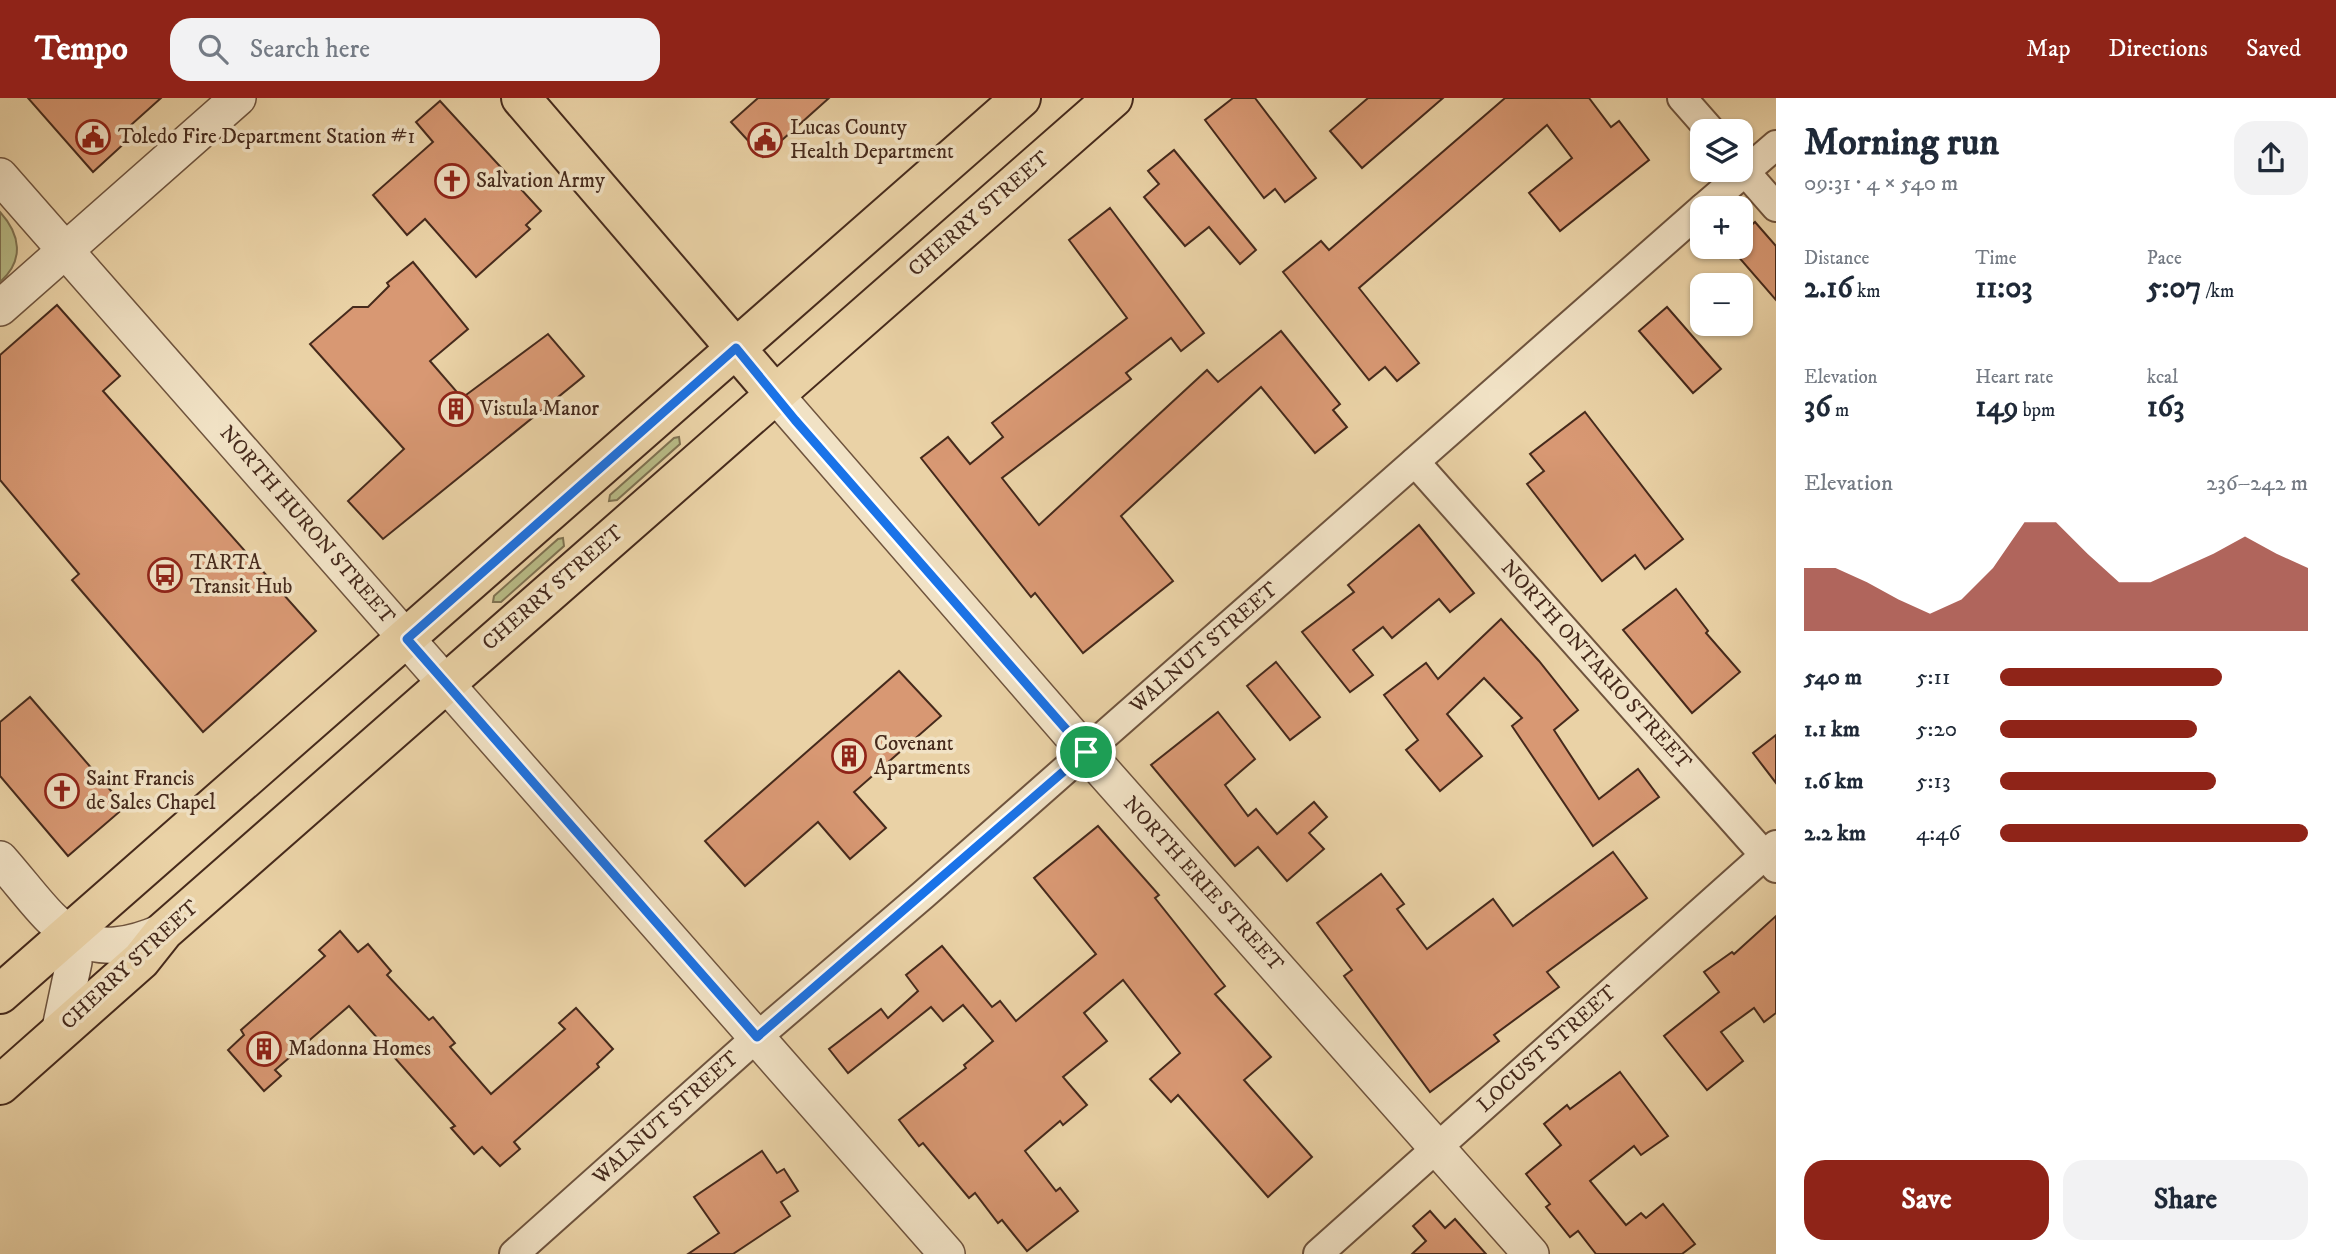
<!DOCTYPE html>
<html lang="en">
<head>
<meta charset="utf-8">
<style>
	body { margin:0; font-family:"IM FELL DW Pica",serif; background:#f2f2f3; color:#1f2937; height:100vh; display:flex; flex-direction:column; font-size:26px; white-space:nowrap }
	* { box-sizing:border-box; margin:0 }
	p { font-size:23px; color:#747a83 }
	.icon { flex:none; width:38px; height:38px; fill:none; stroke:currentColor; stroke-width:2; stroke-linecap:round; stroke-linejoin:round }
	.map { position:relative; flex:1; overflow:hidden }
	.side { display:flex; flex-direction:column; background:#fff; width:560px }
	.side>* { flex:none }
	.controls { position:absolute; left:1690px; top:21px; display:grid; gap:14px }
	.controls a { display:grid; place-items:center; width:63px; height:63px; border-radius:14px; background:#fff; box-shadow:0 2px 5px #0004; font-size:35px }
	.pin { position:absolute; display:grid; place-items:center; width:60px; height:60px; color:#fff; margin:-30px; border:4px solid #fff; border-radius:50%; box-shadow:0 2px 7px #0007 }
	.round { display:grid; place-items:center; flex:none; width:74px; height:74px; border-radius:21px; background:#f2f2f3 }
	.headline { display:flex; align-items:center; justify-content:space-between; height:119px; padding:0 28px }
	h1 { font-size:38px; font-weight:700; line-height:52px }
	.stats { display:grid; grid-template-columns:repeat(3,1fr); gap:10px; height:119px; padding:7px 28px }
	.stats div { display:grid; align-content:center }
	.stats b { font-size:30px; font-weight:700 }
	.stats small { font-size:19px; font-weight:400 }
	.stats p { font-size:19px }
	.chart { height:196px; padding:14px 28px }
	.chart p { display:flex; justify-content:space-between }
	.chart svg { width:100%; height:126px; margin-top:7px; fill:#8f2418; opacity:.7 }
	.button { display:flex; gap:14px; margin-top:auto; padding:14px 28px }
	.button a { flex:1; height:80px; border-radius:21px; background:#8f2418; color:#fff; font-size:28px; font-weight:700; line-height:80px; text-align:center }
	.button a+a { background:#f2f2f3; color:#1f2937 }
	ul { padding:0 28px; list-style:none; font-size:23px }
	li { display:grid; grid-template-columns:112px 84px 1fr; align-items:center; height:52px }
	li i { height:18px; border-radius:9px; background:#8f2418 }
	header { display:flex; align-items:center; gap:42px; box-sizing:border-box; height:98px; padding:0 35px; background:#8f2418; color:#fff }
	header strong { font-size:33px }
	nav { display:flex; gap:38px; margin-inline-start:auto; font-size:24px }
	.search { width:490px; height:63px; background:#f2f2f3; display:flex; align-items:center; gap:18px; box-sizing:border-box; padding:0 24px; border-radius:21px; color:#747a83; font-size:26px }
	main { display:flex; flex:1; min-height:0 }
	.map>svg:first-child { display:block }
	.green { fill:#b8bb86; stroke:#7f7251; stroke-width:2 }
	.building { fill:#d89873; stroke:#462a1c; stroke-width:2 }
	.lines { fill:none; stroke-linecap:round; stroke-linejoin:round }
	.minor-casing { stroke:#6f543e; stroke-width:32 }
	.tertiary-casing { stroke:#6f543e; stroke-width:38 }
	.primary-casing { stroke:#462a1c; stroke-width:42 }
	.minor { stroke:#f1e2c5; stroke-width:28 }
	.tertiary { stroke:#f1e2c5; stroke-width:35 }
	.primary { stroke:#ead2a6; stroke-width:38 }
	.route-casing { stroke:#fff; stroke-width:14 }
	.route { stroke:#1a73e8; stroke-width:9 }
	.labels { text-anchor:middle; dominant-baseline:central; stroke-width:7; stroke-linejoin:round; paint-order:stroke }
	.poi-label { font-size:21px; fill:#462a1c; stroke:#f1e2c5; text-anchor:start }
	.street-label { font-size:21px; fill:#462a1c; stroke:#f1e2c5 }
</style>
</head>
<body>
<header>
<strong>Tempo</strong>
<div class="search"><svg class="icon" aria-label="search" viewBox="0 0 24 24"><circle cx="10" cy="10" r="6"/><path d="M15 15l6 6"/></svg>Search here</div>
<nav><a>Map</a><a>Directions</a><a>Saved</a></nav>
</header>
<main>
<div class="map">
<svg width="1776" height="1156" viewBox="0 0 1776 1156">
	<rect width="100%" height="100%" fill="#ead2a6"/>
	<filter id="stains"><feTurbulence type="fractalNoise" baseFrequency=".00286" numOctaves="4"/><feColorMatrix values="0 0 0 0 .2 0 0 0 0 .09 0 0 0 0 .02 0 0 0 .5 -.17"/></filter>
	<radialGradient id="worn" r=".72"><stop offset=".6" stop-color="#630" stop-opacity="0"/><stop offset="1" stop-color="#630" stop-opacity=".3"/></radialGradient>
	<!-- green -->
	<g class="green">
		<path d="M 0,114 C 20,136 25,162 0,184 Z"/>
		<path d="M 679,339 L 680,346 L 617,402 L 609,403 L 610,397 L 674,340 Z"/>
		<path d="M 563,440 L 564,448 L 501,504 L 493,504 L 494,498 L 558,441 Z"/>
	</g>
	<!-- building -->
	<g class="building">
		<path d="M 28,0 L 161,0 L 122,35 L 128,42 L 93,74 Z"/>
		<path d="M 758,0 L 829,0 L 763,59 L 731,24 Z"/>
		<path d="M 1233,0 L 1255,0 L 1316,80 L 1285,104 L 1275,91 L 1264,100 L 1205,22 Z"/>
		<path d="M 1368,0 L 1443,0 L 1362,70 L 1330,33 Z"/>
		<path d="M 1505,0 L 1589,0 L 1611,29 L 1619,23 L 1649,62 L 1560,133 L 1529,95 L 1572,60 L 1547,27 L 1359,190 L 1419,265 L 1397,283 L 1385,269 L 1369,282 L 1283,174 L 1321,143 L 1329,152 Z"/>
		<path d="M 440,3 L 541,113 L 526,127 L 530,131 L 476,179 L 425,121 L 407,137 L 373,97 L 433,44 L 416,24 Z"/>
		<path d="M 1174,52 L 1256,152 L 1240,166 L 1209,129 L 1185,148 L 1144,99 L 1159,86 L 1148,73 Z"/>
		<path d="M 1110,110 L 1204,235 L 1181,253 L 1171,240 L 1126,275 L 1131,281 L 1002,380 L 1039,427 L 1207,272 L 1218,284 L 1281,233 L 1340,306 L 1333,312 L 1347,329 L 1315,355 L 1261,289 L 1121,418 L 1173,483 L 1083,555 L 1035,495 L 1031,499 L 921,360 L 948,339 L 970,366 L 1003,339 L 992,325 L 1127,220 L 1069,142 Z"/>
		<path d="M 1755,124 L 1776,148 L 1776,202 L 1730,149 L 1741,149 L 1741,136 Z"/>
		<path d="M 413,164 L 468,231 L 430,263 L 462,300 L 548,236 L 584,278 L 383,441 L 348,403 L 404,351 L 310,246 L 353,209 L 368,209 L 389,188 L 387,185 Z"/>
		<path d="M 57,207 L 120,278 L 103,293 L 316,533 L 203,634 L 72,482 L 79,476 L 0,382 L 0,257 Z"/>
		<path d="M 1667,209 L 1721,271 L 1693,295 L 1639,233 Z"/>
		<path d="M 1585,314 L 1683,441 L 1645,471 L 1635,457 L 1602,483 L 1527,386 L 1544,373 L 1530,356 Z"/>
		<path d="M 1419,427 L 1474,495 L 1450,514 L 1439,501 L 1392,540 L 1383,529 L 1353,552 L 1373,577 L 1350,594 L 1302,534 L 1354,494 L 1348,487 Z"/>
		<path d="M 1676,491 L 1708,533 L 1706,535 L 1740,574 L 1692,615 L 1623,532 Z"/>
		<path d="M 1501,521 L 1539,563 L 1578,612 L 1554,632 L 1599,701 L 1638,671 L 1659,699 L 1593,748 L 1512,628 L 1522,620 L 1484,580 L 1447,616 L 1482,658 L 1440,693 L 1406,652 L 1418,642 L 1384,597 L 1426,565 L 1438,581 Z"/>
		<path d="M 1276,564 L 1320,619 L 1290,642 L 1247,588 Z"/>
		<path d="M 899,573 L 941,618 L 854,694 L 886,730 L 850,761 L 818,724 L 745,788 L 705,743 Z"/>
		<path d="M 30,599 L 125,709 L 68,758 L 0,678 L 0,624 Z"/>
		<path d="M 1218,614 L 1255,661 L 1225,687 L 1248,718 L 1256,711 L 1277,736 L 1314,704 L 1327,719 L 1309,735 L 1324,751 L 1287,783 L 1258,749 L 1235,768 L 1151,667 Z"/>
		<path d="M 1776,637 L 1776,685 L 1753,655 Z"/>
		<path d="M 1098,728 L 1159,797 L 1155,800 L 1225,888 L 1215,896 L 1271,959 L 1244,982 L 1312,1059 L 1268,1099 L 1178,997 L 1171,1004 L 1150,981 L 1180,955 L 1123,882 L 1084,915 L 1107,943 L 1063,979 L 1087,1007 L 1063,1027 L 1060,1023 L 1025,1053 L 1056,1093 L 1060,1090 L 1078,1113 L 1027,1153 L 1002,1122 L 998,1125 L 975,1095 L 969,1100 L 923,1045 L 919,1048 L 899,1022 L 966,970 L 964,967 L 993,943 L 963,907 L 943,923 L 931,909 L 848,975 L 829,951 L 881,911 L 888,920 L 918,893 L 906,877 L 942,848 L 992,909 L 1000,903 L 1016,923 L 1096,856 L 1034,780 Z"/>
		<path d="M 1613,754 L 1647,800 L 1547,874 L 1559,889 L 1494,937 L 1499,943 L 1430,994 L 1344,878 L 1352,872 L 1317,825 L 1381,776 L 1404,806 L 1397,811 L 1427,851 L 1493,801 L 1513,828 Z"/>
		<path d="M 1776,818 L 1776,915 L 1764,924 L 1754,910 L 1721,934 L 1743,963 L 1707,992 L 1664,938 L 1719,894 L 1704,874 L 1732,854 L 1734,856 Z"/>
		<path d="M 340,833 L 358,854 L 368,846 L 391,873 L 387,877 L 429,922 L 433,919 L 455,945 L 450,949 L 491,996 L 565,931 L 559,925 L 576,910 L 613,951 L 597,966 L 599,969 L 514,1044 L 520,1051 L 500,1068 L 482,1049 L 474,1056 L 451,1030 L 455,1028 L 349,908 L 275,972 L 281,978 L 264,993 L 228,952 L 244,937 L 241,932 L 325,858 L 319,852 Z"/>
		<path d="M 1620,974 L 1668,1038 L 1641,1057 L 1634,1048 L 1590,1083 L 1626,1127 L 1641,1115 L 1646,1120 L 1663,1106 L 1695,1146 L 1682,1156 L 1596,1156 L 1578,1133 L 1570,1139 L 1546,1109 L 1550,1106 L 1526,1076 L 1561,1047 L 1544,1026 L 1567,1007 L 1570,1011 Z"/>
		<path d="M 762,1053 L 777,1075 L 784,1071 L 798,1093 L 781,1104 L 790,1118 L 733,1156 L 688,1156 L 719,1135 L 694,1099 Z"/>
		<path d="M 1430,1113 L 1445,1130 L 1455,1121 L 1486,1156 L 1412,1156 L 1426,1143 L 1413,1128 Z"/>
	</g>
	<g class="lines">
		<!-- minor casing -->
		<g class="minor-casing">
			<g id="minor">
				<path d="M 1682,0 L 1711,33"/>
				<path d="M 1741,69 L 1776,109"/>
				<path d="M 1703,110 L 1776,47"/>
				<path d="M 1415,364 L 1776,770"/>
				<path d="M 514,1156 L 757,939 L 923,797 L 1703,110"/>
				<path d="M 1318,1156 L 1776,747"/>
			</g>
		</g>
		<!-- tertiary casing -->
		<g class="tertiary-casing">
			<g id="tertiary">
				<path d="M 0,78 L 947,1156"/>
				<path d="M 0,210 L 238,0"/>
				<path d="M 774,295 L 1086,654 L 1531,1156"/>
				<path d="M 0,761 C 54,822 74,873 164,833"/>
				<path d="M 59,935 L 74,864 L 68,838"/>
			</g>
		</g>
		<!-- primary casing -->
		<g class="primary-casing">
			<g id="primary">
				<path d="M 521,0 L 774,295"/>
				<path d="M 0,896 L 1021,0"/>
				<path d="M 0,987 L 141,862 L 164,833 L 1113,0"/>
			</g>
		</g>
		<!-- minor -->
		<use href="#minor" class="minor"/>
		<!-- tertiary -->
		<use href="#tertiary" class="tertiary"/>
		<!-- primary -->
		<use href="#primary" class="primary"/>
	</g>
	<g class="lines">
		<!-- route casing -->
		<g class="route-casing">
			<path id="route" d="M 736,250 L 795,322 L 1086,654 L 757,939 L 407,541 Z"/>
		</g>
		<!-- route -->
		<use href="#route" class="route"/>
	</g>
	<!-- icons -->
	<defs>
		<g id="civic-ring" transform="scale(1.75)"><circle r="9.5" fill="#f1e2c5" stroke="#8f2418" stroke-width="1.5"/><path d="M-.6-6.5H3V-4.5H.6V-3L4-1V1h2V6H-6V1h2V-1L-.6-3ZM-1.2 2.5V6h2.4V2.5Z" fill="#8f2418"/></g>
		<g id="church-ring" transform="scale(1.75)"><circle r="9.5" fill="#f1e2c5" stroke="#8f2418" stroke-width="1.5"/><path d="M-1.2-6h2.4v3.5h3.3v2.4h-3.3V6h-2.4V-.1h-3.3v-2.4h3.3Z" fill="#8f2418"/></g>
		<g id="building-ring" transform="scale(1.75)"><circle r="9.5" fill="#f1e2c5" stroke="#8f2418" stroke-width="1.5"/><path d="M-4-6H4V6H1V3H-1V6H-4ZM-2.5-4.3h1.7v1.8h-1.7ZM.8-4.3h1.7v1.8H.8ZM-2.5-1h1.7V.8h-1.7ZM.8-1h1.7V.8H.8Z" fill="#8f2418"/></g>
		<g id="bus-ring" transform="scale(1.75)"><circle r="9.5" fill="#f1e2c5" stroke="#8f2418" stroke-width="1.5"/><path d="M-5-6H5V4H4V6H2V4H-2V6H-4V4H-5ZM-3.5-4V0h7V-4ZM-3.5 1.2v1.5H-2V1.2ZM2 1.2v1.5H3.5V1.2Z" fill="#8f2418"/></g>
	</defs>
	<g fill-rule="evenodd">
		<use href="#civic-ring" x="93" y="39"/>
		<use href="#civic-ring" x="765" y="42"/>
		<use href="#church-ring" x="452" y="83"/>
		<use href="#building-ring" x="456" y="311"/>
		<use href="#bus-ring" x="165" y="477"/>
		<use href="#building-ring" x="849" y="658"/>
		<use href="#church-ring" x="62" y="693"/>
		<use href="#building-ring" x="264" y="951"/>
	</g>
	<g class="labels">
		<!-- poi labels -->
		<g class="poi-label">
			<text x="790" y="30">Lucas County<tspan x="790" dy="24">Health Department</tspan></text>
			<text x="118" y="39">Toledo Fire Department Station #1</text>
			<text x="476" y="83">Salvation Army</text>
			<text x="480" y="311">Vistula Manor</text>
			<text x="190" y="465">TARTA<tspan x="190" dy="24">Transit Hub</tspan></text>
			<text x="874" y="646">Covenant<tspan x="874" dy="24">Apartments</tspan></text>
			<text x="86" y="681">Saint Francis<tspan x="86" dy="24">de Sales Chapel</tspan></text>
			<text x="288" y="951">Madonna Homes</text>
		</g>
		<!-- street labels -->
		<g class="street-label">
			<text transform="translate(979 116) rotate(-41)">CHERRY STREET</text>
			<text transform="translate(307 427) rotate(49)">NORTH HURON STREET</text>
			<text transform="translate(553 490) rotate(-41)">CHERRY STREET</text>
			<text transform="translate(1204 550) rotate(-41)">WALNUT STREET</text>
			<text transform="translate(1596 567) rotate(48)">NORTH ONTARIO STREET</text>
			<text transform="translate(1203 786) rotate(48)">NORTH ERIE STREET</text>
			<text transform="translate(130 867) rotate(-43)">CHERRY STREET</text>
			<text transform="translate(1547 951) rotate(-42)">LOCUST STREET</text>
			<text transform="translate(666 1020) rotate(-42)">WALNUT STREET</text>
		</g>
	</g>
	<rect width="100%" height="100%" filter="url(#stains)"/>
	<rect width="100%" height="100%" fill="url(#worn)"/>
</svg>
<div class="controls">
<a><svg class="icon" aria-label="layers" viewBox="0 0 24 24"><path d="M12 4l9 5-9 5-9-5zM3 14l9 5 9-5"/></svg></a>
<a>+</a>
<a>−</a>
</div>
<div class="pin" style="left:1086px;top:654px;background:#1e9e55"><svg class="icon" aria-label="arrive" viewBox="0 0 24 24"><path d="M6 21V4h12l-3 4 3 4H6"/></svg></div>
</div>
<section class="side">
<div class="headline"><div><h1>Morning run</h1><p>09:31 · 4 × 540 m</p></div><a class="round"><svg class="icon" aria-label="share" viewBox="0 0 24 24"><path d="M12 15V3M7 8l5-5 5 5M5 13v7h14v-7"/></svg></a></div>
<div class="stats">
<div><p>Distance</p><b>2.16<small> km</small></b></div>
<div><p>Time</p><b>11:03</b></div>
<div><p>Pace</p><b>5:07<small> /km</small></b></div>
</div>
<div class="stats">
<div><p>Elevation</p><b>36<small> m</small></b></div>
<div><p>Heart rate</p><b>149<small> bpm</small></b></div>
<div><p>kcal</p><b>163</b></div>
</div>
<div class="chart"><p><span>Elevation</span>236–242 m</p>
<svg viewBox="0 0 160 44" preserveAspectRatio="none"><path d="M0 44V22L10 22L20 27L30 33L40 38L50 33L60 22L70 6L80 6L90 17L100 27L110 27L120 22L130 17L140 11L150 17L160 22V44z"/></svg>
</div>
<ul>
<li><b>540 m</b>5:11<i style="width:72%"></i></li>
<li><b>1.1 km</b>5:20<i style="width:64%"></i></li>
<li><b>1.6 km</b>5:13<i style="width:70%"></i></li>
<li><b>2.2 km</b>4:46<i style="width:100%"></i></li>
</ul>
<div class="button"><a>Save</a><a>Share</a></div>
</section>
</main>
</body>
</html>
